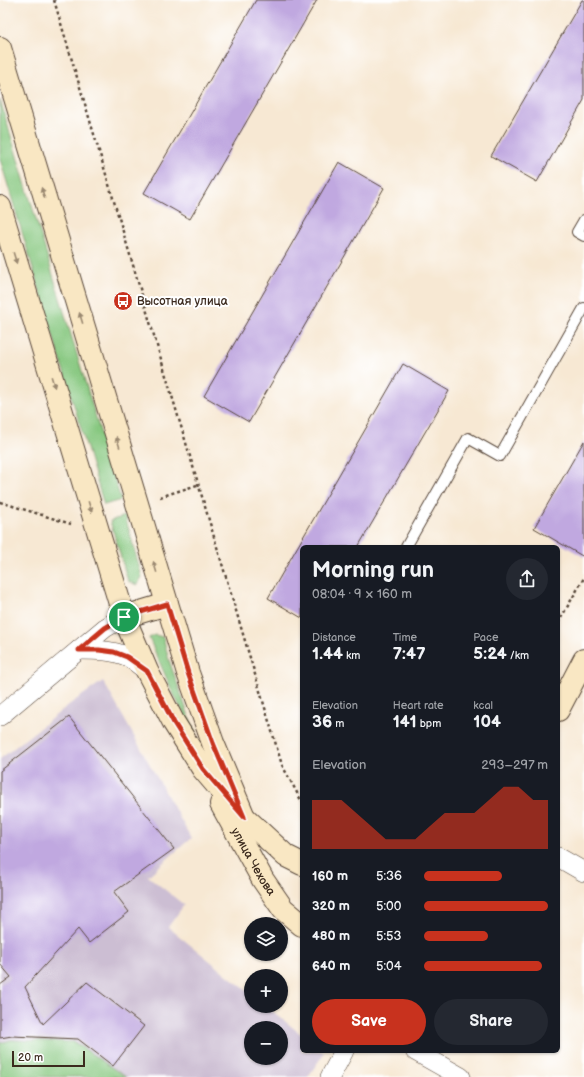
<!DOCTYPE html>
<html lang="en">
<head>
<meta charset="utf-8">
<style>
	body { margin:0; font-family:"Balsamiq Sans",sans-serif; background:#242831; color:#f1f3f6; height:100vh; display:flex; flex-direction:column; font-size:15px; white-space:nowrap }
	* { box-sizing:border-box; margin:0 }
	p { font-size:13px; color:#9ea1a6 }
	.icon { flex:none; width:22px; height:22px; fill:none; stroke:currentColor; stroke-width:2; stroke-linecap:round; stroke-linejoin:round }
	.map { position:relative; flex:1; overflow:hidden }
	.drawer { position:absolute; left:300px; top:545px; width:260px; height:508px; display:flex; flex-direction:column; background:#171b24; border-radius:6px; box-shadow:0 1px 3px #0004 }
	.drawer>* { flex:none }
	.controls { position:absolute; left:244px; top:917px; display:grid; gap:8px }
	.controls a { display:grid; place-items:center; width:44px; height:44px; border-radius:50%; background:#171b24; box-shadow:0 1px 3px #0004; font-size:20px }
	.scale { position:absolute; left:12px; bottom:10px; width:73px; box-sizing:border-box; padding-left:4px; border:2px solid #3b2a1e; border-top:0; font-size:11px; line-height:14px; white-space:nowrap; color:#3b2a1e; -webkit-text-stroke:3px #fff; paint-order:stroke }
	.pin { position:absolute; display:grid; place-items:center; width:34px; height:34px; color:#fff; margin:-17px; border:2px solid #fff; border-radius:50%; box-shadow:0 1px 4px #0007 }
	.round { display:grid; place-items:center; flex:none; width:42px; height:42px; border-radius:21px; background:#242831 }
	.head { display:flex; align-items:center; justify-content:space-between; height:68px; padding:0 12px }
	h1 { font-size:22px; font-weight:700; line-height:30px }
	.metrics { display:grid; grid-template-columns:repeat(3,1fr); gap:6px; height:68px; padding:4px 12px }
	.metrics div { display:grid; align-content:center }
	.metrics b { font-size:17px; font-weight:700 }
	.metrics small { font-size:11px; font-weight:400 }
	.metrics p { font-size:11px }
	.chart { height:112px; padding:8px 12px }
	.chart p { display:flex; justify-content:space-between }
	.chart svg { width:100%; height:72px; margin-top:4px; fill:#c8321e; opacity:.7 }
	.action { display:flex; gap:8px; margin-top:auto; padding:8px 12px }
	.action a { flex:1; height:46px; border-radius:24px; background:#c8321e; color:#fff; font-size:16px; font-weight:700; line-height:46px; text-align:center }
	.action a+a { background:#242831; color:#f1f3f6 }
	ul { padding:0 12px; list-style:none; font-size:13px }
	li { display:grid; grid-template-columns:64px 48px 1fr; align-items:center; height:30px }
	li i { height:10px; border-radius:5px; background:#c8321e }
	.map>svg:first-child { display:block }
	.industrial { fill:#ccbed3; fill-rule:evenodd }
	.green { fill:#87c880; stroke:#61794f }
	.building { fill:#c0a8e0 }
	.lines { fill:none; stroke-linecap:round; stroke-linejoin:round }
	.lane-casing { stroke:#574639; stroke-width:12 }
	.street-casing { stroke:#574639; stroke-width:20 }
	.secondary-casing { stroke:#574639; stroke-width:24 }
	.path { stroke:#574639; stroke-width:2.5; stroke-dasharray:3 3; stroke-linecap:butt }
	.lane { stroke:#fff; stroke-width:10 }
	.street { stroke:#fff; stroke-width:19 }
	.secondary { stroke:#f9e7c3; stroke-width:22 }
	.oneway { fill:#9a8870 }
	.route-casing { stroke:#fff; stroke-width:8 }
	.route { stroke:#c8321e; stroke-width:5 }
	.labels { text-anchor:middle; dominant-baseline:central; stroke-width:4; stroke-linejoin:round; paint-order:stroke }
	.poi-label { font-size:12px; fill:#3b2a1e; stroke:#fff; text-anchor:start }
	.street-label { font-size:12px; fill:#3b2a1e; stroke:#fff }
</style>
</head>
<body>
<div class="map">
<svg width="584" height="1077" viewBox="0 0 584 1077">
	<rect width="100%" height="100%" fill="#fff"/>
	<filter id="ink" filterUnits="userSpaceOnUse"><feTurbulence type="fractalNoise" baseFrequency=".025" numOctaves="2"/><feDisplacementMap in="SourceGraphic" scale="8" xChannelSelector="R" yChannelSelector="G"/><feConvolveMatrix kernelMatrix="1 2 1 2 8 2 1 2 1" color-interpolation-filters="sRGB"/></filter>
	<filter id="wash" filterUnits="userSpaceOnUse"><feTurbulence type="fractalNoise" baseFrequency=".012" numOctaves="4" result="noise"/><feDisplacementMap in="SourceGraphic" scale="16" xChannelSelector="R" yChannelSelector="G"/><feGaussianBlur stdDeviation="0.9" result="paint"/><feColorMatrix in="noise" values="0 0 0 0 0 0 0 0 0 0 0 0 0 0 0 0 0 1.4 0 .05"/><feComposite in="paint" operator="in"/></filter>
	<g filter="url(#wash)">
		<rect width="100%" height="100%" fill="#f7e8d3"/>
		<!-- industrial -->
		<path class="industrial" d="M 103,681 L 191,838 L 148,876 L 184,905 L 168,927 L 251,994 L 251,1006 L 266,1006 L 302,1035 L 302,1051 L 321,1051 L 324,1053 L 308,1077 L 126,1077 L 74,1042 L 0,1043 L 0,759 L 70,704 ZM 251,1028 L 281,1028 L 281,1058 L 251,1058 Z"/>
		<!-- green -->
		<g class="green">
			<path d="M 0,100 L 121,500 L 104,505 L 0,159 Z"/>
			<path d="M 125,516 L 142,577 L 137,585 L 128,581 L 110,521 Z"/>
			<path d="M 155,635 L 163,637 L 169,660 L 198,742 L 173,693 L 149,638 Z"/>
			<path d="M 11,1040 L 74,1042 L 126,1077 L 0,1077 L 0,1043 Z"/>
		</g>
		<g id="blocks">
			<!-- building -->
			<g class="building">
				<path d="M 256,0 L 317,0 L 190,219 L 144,193 Z"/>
				<path d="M 582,0 L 584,0 L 584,100 L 537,182 L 491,156 Z"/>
				<path d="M 339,162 L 384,188 L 249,422 L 204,396 Z"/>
				<path d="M 403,364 L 449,391 L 358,547 L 302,547 L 302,618 L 268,598 Z"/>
				<path d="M 584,441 L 584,557 L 534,528 Z"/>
				<path d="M 69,717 L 174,849 L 114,892 L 129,912 L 89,943 L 78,929 L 25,987 L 43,1024 L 87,982 L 144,1026 L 113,1066 L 78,1039 L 12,1036 L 0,1038 L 0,985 L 11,977 L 0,964 L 0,771 Z"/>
			</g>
		</g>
	</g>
	<g filter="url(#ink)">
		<use href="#blocks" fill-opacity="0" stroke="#574639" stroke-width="1"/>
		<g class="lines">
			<!-- lane casing -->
			<g class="lane-casing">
				<g id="lane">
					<path d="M 584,220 L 577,232 L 584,236"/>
					<path d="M 406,547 L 468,438 L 500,456 L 584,308"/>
				</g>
			</g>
			<!-- street casing -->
			<g class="street-casing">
				<g id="street">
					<path d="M 79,650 C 95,650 112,650 126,656 C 134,660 141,667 147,671"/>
					<path d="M 0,716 L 105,628 L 124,617"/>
					<path d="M 558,857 L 584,872"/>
					<path d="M 415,1051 L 461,1077"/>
					<path d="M 330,1077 L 344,1051"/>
				</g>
			</g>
			<!-- secondary casing -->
			<g class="secondary-casing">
				<g id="secondary">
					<path d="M 0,48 L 188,673 L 213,743 L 244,817"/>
					<path d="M 0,207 L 124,617 L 147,671 L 174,723 L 203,769 L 244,817 L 286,856 L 302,864"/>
					<path d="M 124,617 L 167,604"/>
					<path d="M 558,710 L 584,660"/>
					<path id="s1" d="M 221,804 L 263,880 L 283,909 L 302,925"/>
				</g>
			</g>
			<!-- path -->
			<g class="path">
				<path d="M 54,0 L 282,765 L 302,802"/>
				<path d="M 160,497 L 197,485"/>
				<path d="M 0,502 L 71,524"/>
				<path d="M 558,623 L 584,578"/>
			</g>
			<!-- lane -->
			<use href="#lane" class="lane"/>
			<!-- street -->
			<use href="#street" class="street"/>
			<!-- secondary -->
			<use href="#secondary" class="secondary"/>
		</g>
		<!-- one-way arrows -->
		<defs><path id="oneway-solid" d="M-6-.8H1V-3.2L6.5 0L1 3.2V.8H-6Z"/></defs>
		<g class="oneway">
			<use href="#oneway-solid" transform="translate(43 193) rotate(-107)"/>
			<use href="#oneway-solid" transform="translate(15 258) rotate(73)"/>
			<use href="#oneway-solid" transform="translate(81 318) rotate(-107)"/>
			<use href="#oneway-solid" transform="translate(53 382) rotate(73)"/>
			<use href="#oneway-solid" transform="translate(118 442) rotate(-107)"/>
			<use href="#oneway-solid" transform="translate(90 507) rotate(73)"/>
			<use href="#oneway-solid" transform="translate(155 567) rotate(-107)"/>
		</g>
	</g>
	<g class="lines" filter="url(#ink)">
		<!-- route casing -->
		<g class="route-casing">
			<path id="route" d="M 167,604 L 188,673 L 213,743 L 244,817 L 203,769 L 174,723 L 147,671 L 127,657 L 114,652 L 99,650 L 79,650 L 105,628 L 124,617 Z"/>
		</g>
		<!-- route -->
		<use href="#route" class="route"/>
	</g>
	<!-- icons -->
	<defs>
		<g id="bus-disc" transform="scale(1)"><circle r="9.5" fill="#c8321e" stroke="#fff"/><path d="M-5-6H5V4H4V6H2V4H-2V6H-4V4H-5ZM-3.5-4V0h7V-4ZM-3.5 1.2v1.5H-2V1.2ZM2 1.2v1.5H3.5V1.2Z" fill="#fff"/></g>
	</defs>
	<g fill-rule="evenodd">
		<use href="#bus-disc" x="123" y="301"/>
	</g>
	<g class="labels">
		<!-- poi labels -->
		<g class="poi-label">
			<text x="137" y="301">Высотная улица</text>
		</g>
		<!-- street labels -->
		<g class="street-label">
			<text stroke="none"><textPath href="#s1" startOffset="66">улица Чехова</textPath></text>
		</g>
	</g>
</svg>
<div class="controls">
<a><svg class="icon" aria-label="layers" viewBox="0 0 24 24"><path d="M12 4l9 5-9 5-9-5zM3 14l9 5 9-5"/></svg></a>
<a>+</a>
<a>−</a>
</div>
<div class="scale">20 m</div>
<div class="pin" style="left:124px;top:617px;background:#1e9e55"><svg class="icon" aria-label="arrive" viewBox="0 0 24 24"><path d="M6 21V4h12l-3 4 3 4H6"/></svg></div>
<section class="drawer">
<div class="head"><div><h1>Morning run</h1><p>08:04 · 9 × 160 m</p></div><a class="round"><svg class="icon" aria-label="share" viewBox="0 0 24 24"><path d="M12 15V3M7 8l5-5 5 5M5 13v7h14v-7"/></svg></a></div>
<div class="metrics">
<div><p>Distance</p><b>1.44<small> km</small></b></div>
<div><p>Time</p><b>7:47</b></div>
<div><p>Pace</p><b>5:24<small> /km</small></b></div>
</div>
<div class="metrics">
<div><p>Elevation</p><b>36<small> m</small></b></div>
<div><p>Heart rate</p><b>141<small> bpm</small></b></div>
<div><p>kcal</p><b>104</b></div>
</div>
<div class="chart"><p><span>Elevation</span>293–297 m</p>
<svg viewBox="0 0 160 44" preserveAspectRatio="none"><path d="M0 44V14L10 14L20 14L30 22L40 30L50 38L60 38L70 38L80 30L90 22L100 22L110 22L120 14L130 6L140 6L150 14L160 14V44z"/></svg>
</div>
<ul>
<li><b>160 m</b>5:36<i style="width:63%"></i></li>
<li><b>320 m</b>5:00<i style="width:100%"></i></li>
<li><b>480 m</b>5:53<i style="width:52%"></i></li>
<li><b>640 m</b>5:04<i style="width:95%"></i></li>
</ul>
<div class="action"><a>Save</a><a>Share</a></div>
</section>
</div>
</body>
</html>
